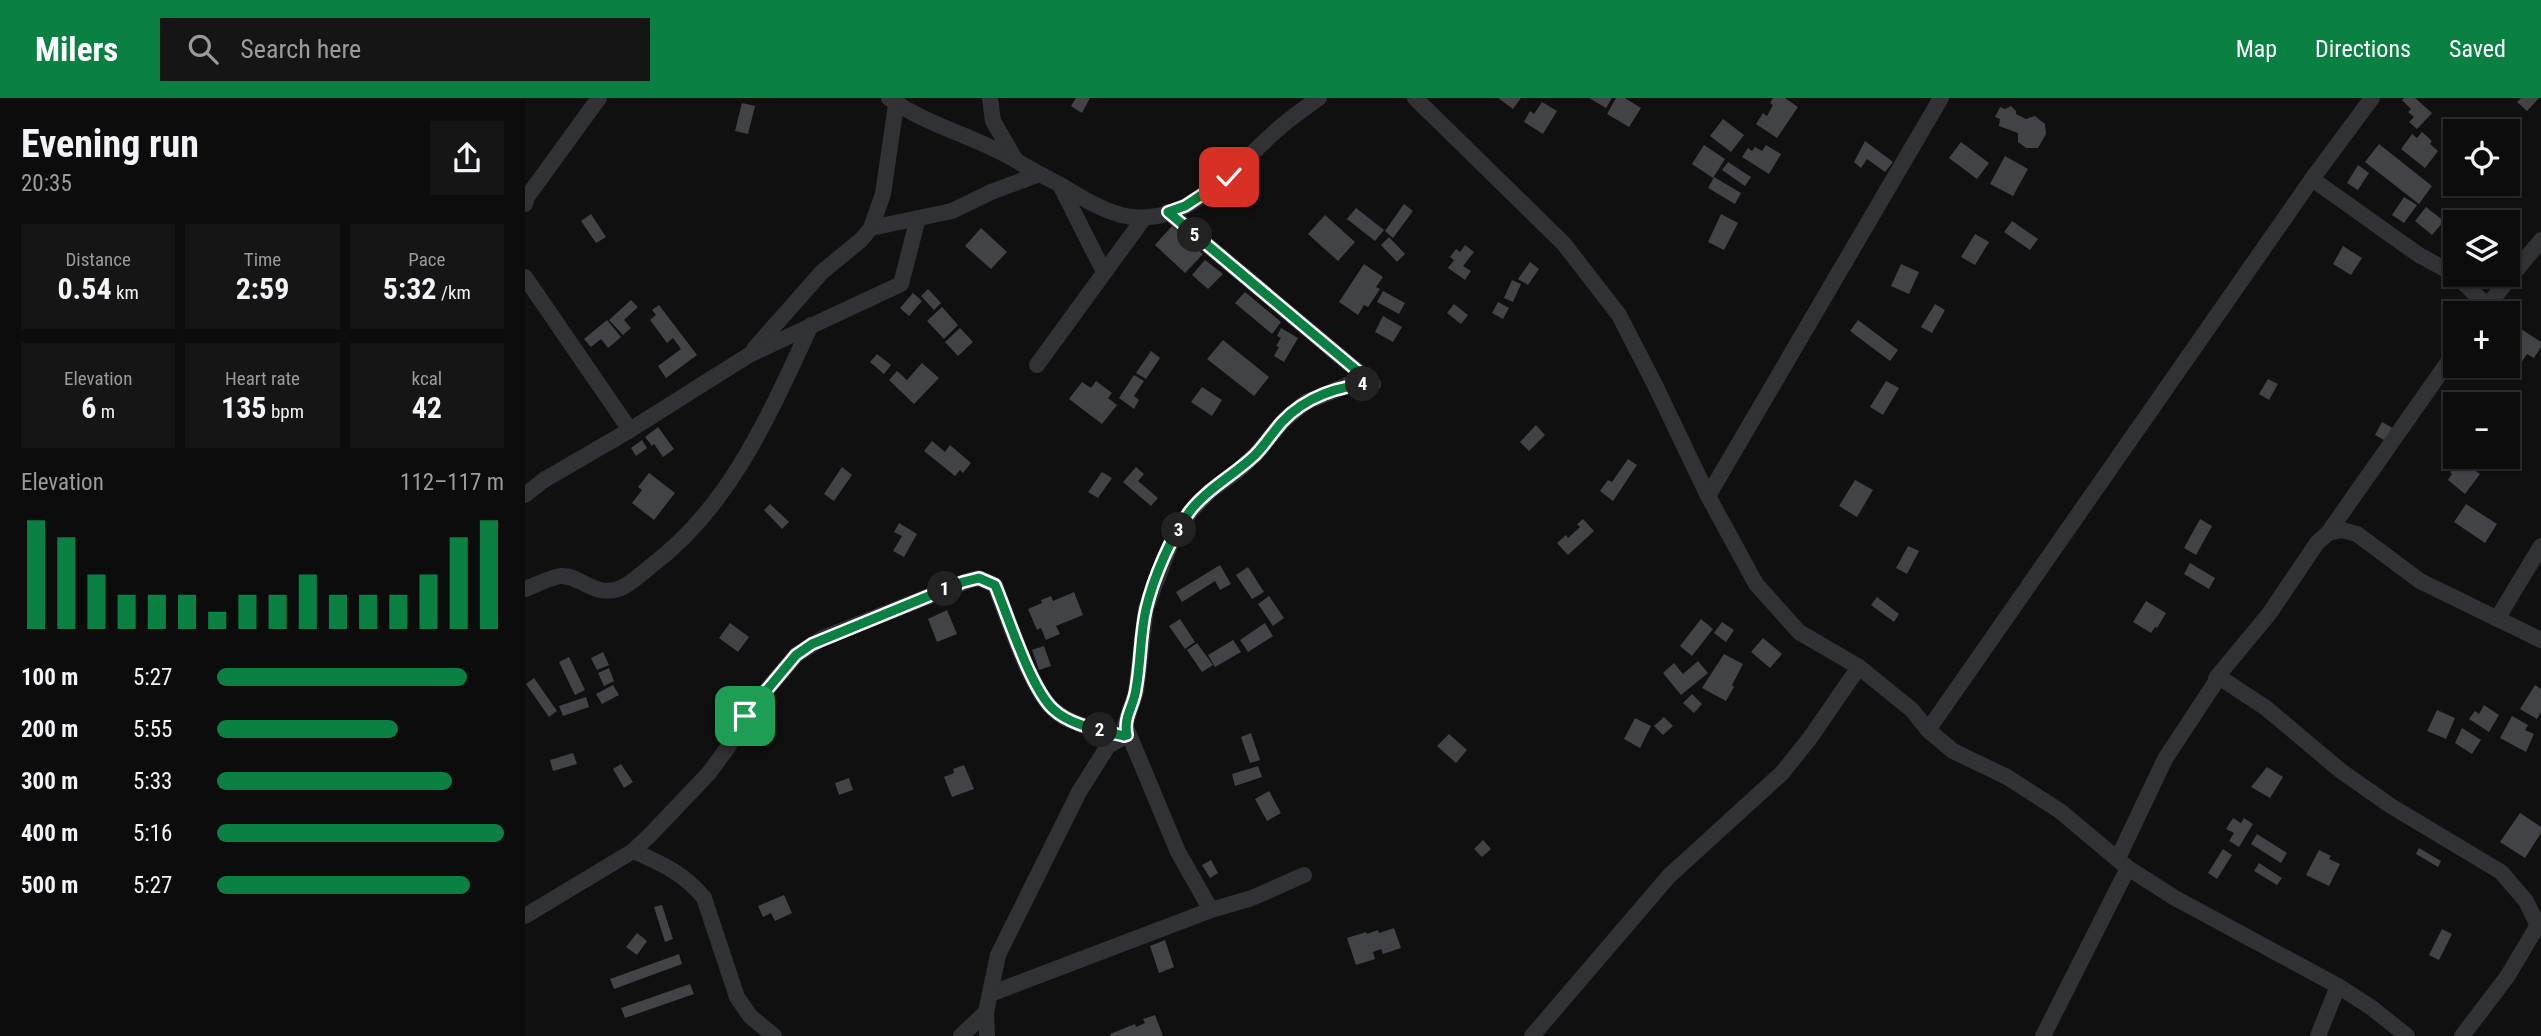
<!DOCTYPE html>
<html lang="en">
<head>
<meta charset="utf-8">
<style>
	body { margin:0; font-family:"Roboto Condensed",sans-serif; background:#151516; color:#f1f3f6; height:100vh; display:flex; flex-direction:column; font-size:26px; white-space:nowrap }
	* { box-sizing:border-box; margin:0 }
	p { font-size:23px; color:#9a9b9d }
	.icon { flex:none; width:38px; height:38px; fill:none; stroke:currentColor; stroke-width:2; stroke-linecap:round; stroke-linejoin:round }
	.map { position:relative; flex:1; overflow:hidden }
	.side { display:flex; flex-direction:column; background:#0c0c0d; width:525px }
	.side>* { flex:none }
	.fabs { position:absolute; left:1918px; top:21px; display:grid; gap:14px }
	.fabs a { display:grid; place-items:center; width:77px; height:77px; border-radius:0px; background:#0c0c0d; box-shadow:0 2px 5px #0004,0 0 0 2px #2c2c2e; font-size:35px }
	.pin { position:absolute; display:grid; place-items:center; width:60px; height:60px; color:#fff; margin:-30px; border-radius:14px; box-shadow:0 4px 10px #0006 }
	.km { position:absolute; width:35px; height:35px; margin:-18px; border-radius:50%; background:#222; color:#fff; font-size:19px; line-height:35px; text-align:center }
	.round { display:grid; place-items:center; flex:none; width:74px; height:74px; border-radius:0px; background:#151516 }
	.summary { display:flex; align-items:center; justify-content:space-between; height:119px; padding:0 21px }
	h1 { font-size:38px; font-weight:700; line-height:52px }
	.metrics { display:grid; grid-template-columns:repeat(3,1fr); gap:10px; height:119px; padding:7px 21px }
	.metrics div { display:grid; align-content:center; border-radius:0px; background:#151516; text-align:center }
	.metrics b { font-size:30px; font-weight:700 }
	.metrics small { font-size:19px; font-weight:400 }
	.metrics p { font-size:19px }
	.chart { height:196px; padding:14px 21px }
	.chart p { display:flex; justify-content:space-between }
	.chart svg { width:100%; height:126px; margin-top:7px; stroke:#0b8043; stroke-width:6 }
	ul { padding:0 21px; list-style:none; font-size:23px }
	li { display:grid; grid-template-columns:112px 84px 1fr; align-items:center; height:52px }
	li i { height:18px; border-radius:9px; background:#0b8043 }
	header { display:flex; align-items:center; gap:42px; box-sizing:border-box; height:98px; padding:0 35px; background:#0b8043; color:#fff }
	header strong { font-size:33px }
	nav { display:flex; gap:38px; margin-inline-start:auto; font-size:24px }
	.search { width:490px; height:63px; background:#151516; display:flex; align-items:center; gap:18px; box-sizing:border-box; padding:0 24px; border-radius:0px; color:#9a9b9d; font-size:26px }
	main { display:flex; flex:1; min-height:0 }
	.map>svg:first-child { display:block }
	.building { fill:#414346 }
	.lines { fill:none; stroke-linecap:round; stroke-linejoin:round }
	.minor { stroke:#313236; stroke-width:16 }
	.route-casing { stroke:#fff; stroke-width:14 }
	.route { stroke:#0b8043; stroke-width:9 }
</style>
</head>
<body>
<header>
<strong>Milers</strong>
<div class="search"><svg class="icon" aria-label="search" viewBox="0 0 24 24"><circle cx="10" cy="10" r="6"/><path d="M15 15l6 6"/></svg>Search here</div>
<nav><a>Map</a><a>Directions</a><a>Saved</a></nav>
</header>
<main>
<section class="side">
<div class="summary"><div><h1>Evening run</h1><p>20:35</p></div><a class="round"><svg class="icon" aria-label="share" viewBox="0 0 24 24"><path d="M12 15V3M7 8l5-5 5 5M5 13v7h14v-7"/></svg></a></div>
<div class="metrics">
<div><p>Distance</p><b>0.54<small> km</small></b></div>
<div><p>Time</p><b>2:59</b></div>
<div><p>Pace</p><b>5:32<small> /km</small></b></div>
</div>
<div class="metrics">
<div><p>Elevation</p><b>6<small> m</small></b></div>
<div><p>Heart rate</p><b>135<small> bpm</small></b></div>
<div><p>kcal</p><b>42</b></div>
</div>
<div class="chart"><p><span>Elevation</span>112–117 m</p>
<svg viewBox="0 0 160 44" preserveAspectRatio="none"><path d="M5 44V6M15 44V12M25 44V25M35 44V32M45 44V32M55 44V32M65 44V38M75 44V32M85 44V32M95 44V25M105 44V32M115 44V32M125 44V32M135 44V25M145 44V12M155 44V6"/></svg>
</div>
<ul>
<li><b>100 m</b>5:27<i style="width:87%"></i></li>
<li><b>200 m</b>5:55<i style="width:63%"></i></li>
<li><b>300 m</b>5:33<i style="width:82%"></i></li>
<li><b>400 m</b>5:16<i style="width:100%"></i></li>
<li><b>500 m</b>5:27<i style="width:88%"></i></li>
</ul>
</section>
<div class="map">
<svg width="2016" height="938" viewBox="0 0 2016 938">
	<rect width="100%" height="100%" fill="#101011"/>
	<!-- building -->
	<g class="building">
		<path d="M 551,0 L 565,0 L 557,15 L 546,8 Z"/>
		<path d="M 973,0 L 996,0 L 988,11 Z"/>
		<path d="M 1064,0 L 1087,0 L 1081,10 Z"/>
		<path d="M 1091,0 L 1100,0 L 1116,10 L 1104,29 L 1082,16 Z"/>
		<path d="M 1248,0 L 1260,0 L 1273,9 L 1252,40 L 1231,26 L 1238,15 L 1242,18 L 1248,7 L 1245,5 Z"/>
		<path d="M 1879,0 L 1890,0 L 1907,15 L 1892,31 L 1884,24 L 1889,19 L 1883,14 L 1886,11 L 1877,2 Z"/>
		<path d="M 1996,0 L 2014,0 L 2002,13 L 1992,4 Z"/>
		<path d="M 1017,4 L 1032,13 L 1018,36 L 999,24 L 1005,13 L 1009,16 Z"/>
		<path d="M 217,5 L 230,8 L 223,36 L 210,33 Z"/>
		<path d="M 1486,8 L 1491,13 L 1491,16 L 1501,21 L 1510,18 L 1520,26 L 1521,36 L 1513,50 L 1501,50 L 1493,44 L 1493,35 L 1474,28 L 1475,21 L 1470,19 L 1475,9 L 1480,11 Z"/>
		<path d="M 1198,21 L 1219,37 L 1206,54 L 1185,38 Z"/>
		<path d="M 1897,34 L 1907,43 L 1905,46 L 1913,53 L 1900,70 L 1876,51 L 1887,36 L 1892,40 Z"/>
		<path d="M 1340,43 L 1368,64 L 1360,74 L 1342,61 L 1336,70 L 1329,64 Z"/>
		<path d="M 1436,44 L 1464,65 L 1452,81 L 1424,60 Z"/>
		<path d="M 1854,46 L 1907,88 L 1894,106 L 1840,64 Z"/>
		<path d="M 1179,47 L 1200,61 L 1188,80 L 1167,66 Z"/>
		<path d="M 1241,47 L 1256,56 L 1244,76 L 1217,59 L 1223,50 L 1227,53 L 1230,49 L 1237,53 Z"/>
		<path d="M 1480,58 L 1503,71 L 1488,98 L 1465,86 Z"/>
		<path d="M 1203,64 L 1226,79 L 1220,88 L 1197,72 Z"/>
		<path d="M 1833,67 L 1844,75 L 1833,92 L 1822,85 Z"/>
		<path d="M 1189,79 L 1216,95 L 1210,106 L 1183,90 Z"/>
		<path d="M 1879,99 L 1892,107 L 1879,125 L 1867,117 Z"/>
		<path d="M 879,106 L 888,113 L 868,140 L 860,133 Z"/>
		<path d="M 1901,109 L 1919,123 L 1907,137 L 1890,123 Z"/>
		<path d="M 831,110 L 859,132 L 850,143 L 822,121 Z"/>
		<path d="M 66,116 L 81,139 L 71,145 L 56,123 Z"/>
		<path d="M 1196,116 L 1213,125 L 1199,152 L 1183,144 Z"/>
		<path d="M 800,117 L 830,144 L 813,163 L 783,136 Z"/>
		<path d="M 1487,123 L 1513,141 L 1505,152 L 1479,134 Z"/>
		<path d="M 647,128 L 678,156 L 660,175 L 630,147 Z"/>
		<path d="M 456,130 L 482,154 L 466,171 L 440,148 Z"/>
		<path d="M 1450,136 L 1464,144 L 1450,167 L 1436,159 Z"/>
		<path d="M 864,139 L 880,156 L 872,164 L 856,147 Z"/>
		<path d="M 940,147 L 949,154 L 938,168 L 946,173 L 940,182 L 923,170 L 929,162 L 925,159 L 931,151 L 935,154 Z"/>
		<path d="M 1818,148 L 1837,160 L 1826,177 L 1808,166 Z"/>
		<path d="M 680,162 L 698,176 L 683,191 L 667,177 Z"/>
		<path d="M 1005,164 L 1014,171 L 1003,187 L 993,181 Z"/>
		<path d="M 839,166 L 858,179 L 851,189 L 855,191 L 843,209 L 839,207 L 833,217 L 814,204 Z"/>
		<path d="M 1376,166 L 1394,174 L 1384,196 L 1366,188 Z"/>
		<path d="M 987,182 L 996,186 L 988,204 L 979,200 Z"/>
		<path d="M 403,191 L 416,205 L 409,212 L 396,198 Z"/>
		<path d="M 858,193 L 880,205 L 874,216 L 852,204 Z"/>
		<path d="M 720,194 L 756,224 L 747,236 L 710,205 Z"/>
		<path d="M 388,195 L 397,203 L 384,218 L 375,210 Z"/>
		<path d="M 106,202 L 113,209 L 99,222 L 106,230 L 98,237 L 84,222 Z"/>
		<path d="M 973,204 L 984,210 L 978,221 L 967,215 Z"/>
		<path d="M 929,206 L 943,217 L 936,226 L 922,215 Z"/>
		<path d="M 1410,206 L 1420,212 L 1407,235 L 1396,229 Z"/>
		<path d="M 134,207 L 172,257 L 141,280 L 133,268 L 156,251 L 148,240 L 142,245 L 125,222 L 131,217 L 127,212 Z"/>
		<path d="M 417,209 L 433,227 L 419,241 L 402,223 Z"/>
		<path d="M 858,218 L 877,229 L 868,244 L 850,234 Z"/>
		<path d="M 82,222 L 96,239 L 83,250 L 76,241 L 66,249 L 59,241 Z"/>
		<path d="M 1333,222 L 1373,252 L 1365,263 L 1325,233 Z"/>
		<path d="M 1990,227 L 2016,244 L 2016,249 L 2009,260 L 2002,256 L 1992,271 L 1983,265 L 1983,237 L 1985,239 Z"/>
		<path d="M 435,230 L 448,244 L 433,258 L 420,244 Z"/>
		<path d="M 756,230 L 773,240 L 759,264 L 749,258 L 754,249 L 751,248 L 756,240 L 752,238 Z"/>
		<path d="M 698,242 L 744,279 L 729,298 L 682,261 Z"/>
		<path d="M 626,253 L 635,260 L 621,281 L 611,275 Z"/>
		<path d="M 352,256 L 366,267 L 359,276 L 345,264 Z"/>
		<path d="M 397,265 L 414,280 L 389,306 L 364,282 L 372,273 L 382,282 Z"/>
		<path d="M 609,277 L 619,283 L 609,298 L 614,302 L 609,311 L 594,300 Z"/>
		<path d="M 1743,281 L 1753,286 L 1744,302 L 1734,296 Z"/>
		<path d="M 571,283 L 587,295 L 583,300 L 592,307 L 577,326 L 544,301 L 557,284 L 566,290 Z"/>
		<path d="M 1361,283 L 1374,290 L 1358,317 L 1345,309 Z"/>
		<path d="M 677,289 L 697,302 L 687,318 L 666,304 Z"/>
		<path d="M 1857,324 L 1875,334 L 1868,347 L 1850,337 Z"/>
		<path d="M 1011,327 L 1020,337 L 1004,353 L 995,344 Z"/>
		<path d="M 133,329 L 149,351 L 138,359 L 129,346 L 127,348 L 120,339 Z"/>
		<path d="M 117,342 L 122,350 L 111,358 L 106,350 Z"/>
		<path d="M 407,343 L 420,354 L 425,347 L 446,365 L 438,375 L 435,372 L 430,378 L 399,353 Z"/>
		<path d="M 1103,361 L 1112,367 L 1088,403 L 1075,393 L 1083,382 L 1087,384 Z"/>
		<path d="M 1937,363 L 1955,376 L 1940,396 L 1923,382 L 1927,376 L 1925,374 L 1931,366 L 1934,368 Z"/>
		<path d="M 317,369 L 327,377 L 309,403 L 299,396 Z"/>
		<path d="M 611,369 L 619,376 L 613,383 L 633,400 L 626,408 L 598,384 Z"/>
		<path d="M 577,374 L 587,380 L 573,400 L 563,394 Z"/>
		<path d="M 124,375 L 150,395 L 129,422 L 107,405 L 117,392 L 113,389 Z"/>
		<path d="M 1330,382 L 1348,392 L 1332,419 L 1314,408 Z"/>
		<path d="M 245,406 L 264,424 L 257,431 L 239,412 Z"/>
		<path d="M 1941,406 L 1972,426 L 1960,445 L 1929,424 Z"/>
		<path d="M 1058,421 L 1069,433 L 1043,457 L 1032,445 L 1041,437 L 1043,440 L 1055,429 L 1052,426 Z"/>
		<path d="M 1675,421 L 1687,428 L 1671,457 L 1659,450 Z"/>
		<path d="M 374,425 L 392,436 L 379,459 L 368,453 L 377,438 L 369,434 Z"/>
		<path d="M 1383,448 L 1394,453 L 1382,476 L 1371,470 Z"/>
		<path d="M 1665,465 L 1690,480 L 1684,491 L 1659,476 Z"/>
		<path d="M 695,467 L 706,486 L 695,492 L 690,483 L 657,504 L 651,494 Z"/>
		<path d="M 723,469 L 739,494 L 727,501 L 711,477 Z"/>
		<path d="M 549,494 L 558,517 L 531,528 L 535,536 L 521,542 L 516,530 L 512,532 L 503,511 L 517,505 L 516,502 L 526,498 L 528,503 Z"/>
		<path d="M 744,498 L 759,520 L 748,528 L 733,506 Z"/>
		<path d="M 1352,499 L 1374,516 L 1369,524 L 1346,507 Z"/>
		<path d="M 1621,503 L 1641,515 L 1632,530 L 1630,529 L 1626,535 L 1608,524 Z"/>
		<path d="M 422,512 L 432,536 L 412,544 L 403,521 Z"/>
		<path d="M 655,521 L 670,544 L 660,551 L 644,528 Z"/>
		<path d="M 1176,521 L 1188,531 L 1167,558 L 1155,548 Z"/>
		<path d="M 1197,524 L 1209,532 L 1201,544 L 1189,535 Z"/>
		<path d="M 205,525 L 224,539 L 213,554 L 194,540 Z"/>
		<path d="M 740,525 L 748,538 L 723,554 L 715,542 Z"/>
		<path d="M 1238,540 L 1257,556 L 1245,570 L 1226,554 Z"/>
		<path d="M 708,542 L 716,554 L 690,569 L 683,557 Z"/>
		<path d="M 672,545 L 688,567 L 677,574 L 662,552 Z"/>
		<path d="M 519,548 L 526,568 L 514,572 L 507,552 Z"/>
		<path d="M 78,554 L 84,567 L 72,572 L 66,560 Z"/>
		<path d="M 1199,556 L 1218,566 L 1207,587 L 1209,589 L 1201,603 L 1177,590 Z"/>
		<path d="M 44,559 L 60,592 L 50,597 L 34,564 Z"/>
		<path d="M 1173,563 L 1183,575 L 1156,597 L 1138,575 L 1149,565 L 1158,576 Z"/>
		<path d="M 84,570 L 89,583 L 79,588 L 73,575 Z"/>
		<path d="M 9,580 L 32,613 L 24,619 L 1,586 Z"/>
		<path d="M 88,587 L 94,597 L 77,606 L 71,596 Z"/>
		<path d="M 2010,587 L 2016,591 L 2016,614 L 2012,621 L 1995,611 Z"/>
		<path d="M 1167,596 L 1177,606 L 1169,615 L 1158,605 Z"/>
		<path d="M 61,599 L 64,609 L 38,618 L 34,608 Z"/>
		<path d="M 1959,607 L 1974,617 L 1964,634 L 1944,621 L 1950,613 L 1954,616 Z"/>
		<path d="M 1912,612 L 1930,620 L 1921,641 L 1902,633 Z"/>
		<path d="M 1987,618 L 2003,627 L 2000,632 L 2009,636 L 2001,654 L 1975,640 Z"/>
		<path d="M 1139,619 L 1148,628 L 1138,637 L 1129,628 Z"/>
		<path d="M 1110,620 L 1126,628 L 1115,650 L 1099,641 Z"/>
		<path d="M 1937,630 L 1956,642 L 1947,656 L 1930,645 Z"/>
		<path d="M 726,635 L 735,662 L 725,665 L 716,639 Z"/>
		<path d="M 924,636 L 942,652 L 931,665 L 912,648 Z"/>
		<path d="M 48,655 L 52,666 L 28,673 L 25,662 Z"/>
		<path d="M 96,666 L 108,684 L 99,690 L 88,671 Z"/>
		<path d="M 439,667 L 449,691 L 427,699 L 419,679 L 429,675 L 428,671 Z"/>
		<path d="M 733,668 L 737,679 L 710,688 L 707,676 Z"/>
		<path d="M 1742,669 L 1758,679 L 1745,700 L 1726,689 Z"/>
		<path d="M 324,680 L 328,692 L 314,697 L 310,685 Z"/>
		<path d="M 744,693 L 756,715 L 742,723 L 730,701 Z"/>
		<path d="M 1995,715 L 2016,729 L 2016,735 L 2000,760 L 1975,744 Z"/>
		<path d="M 1708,720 L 1716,725 L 1719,720 L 1728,726 L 1714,749 L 1704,743 L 1709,735 L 1701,731 Z"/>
		<path d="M 1732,736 L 1762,755 L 1756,765 L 1726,746 Z"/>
		<path d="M 958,742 L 966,751 L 957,759 L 949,751 Z"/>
		<path d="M 1894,750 L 1916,763 L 1913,769 L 1891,756 Z"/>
		<path d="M 1698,751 L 1707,757 L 1692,781 L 1683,775 Z"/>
		<path d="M 1794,752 L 1806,758 L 1804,761 L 1815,766 L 1804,788 L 1781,777 Z"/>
		<path d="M 686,762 L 693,775 L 685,780 L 677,767 Z"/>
		<path d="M 1734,765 L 1757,780 L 1752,787 L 1729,773 Z"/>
		<path d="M 259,797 L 267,815 L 250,823 L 246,815 L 238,819 L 233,808 Z"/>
		<path d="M 137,807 L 148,841 L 140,844 L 129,809 Z"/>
		<path d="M 869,830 L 876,850 L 858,856 L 856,851 L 848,854 L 850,861 L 831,867 L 822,840 L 841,834 L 842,836 L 853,832 L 854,835 Z"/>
		<path d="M 1917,831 L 1927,836 L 1914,862 L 1904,857 Z"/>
		<path d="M 112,835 L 122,843 L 112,857 L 101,849 Z"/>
		<path d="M 640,842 L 649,869 L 634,875 L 625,848 Z"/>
		<path d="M 154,856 L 157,866 L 89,891 L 85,881 Z"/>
		<path d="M 165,886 L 169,896 L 100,920 L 96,910 Z"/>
		<path d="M 630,917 L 638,938 L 586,938 L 585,936 L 610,926 L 611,929 L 620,925 L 618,921 Z"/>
	</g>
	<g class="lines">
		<!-- minor -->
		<g class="minor">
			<path d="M 364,0 C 399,26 454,40 492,63 C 508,73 523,80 539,89 C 557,100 575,111 596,117 C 660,133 710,69 752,32 C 765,20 780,10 794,0"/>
			<path d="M 465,0 L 468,23 L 490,61"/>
			<path d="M 890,0 L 1039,146 L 1094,217 L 1130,287 L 1183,398 L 1231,486 L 1274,534 L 1334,569 L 1387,612 L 1403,632 L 1428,653 L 1482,679 L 1535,713 L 1603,770 L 1650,800 L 1813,888 L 1847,910 L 1882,938"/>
			<path d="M 1787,81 L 1894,157 L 1918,170 L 1941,187 L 1962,208 L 2016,142"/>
			<path d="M 535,87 L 579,174"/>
			<path d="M 0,106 L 2,99 L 74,0"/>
			<path d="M 643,114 L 848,286"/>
			<path d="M 346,130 L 427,113 L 466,94 L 512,77"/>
			<path d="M 0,179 L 105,332"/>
			<path d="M 229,251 L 297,174 L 336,142 L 346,130 L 358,96 L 372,0"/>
			<path d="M 512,267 L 619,120"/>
			<path d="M 0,397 L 19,382 L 105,332 L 224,257 L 376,186 L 393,120"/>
			<path d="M 1183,398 L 1416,0"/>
			<path d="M 1803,435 L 1930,254"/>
			<path d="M 0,491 C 11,487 24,480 35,478 C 55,476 69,501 96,490 C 106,486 117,475 126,468 C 206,408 245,315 286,227"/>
			<path d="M 1972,521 L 2016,448"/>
			<path d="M 1694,579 L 1741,610 L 1816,673 L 1866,708 L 1976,774 L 2001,803 L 2013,828"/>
			<path d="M 1403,632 L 1787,81 L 1847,0"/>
			<path d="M 108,753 C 136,765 160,776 179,800 L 212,899 L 225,918 L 249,938"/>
			<path d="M 1593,760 L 1640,661 L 1694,579 L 1691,580 L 1744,516 L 1792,445 L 1803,435 L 1817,432 L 1832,436 L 1895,483 L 2016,542"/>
			<path d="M 686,812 L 653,754 L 600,627 L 611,594 L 621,510 L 646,445 L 665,414 L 685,393 L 710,375 L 731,356 L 759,322 L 781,304 L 825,286 L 848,286"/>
			<path d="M 0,818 L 108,753 L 126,736 L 184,675 L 203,649 L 220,618 L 271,557 L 298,540 L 445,482 L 454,480 L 470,487 C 482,518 505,590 528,611 C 546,628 576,632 599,638"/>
			<path d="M 465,896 L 686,812 L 727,800 L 779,777"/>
			<path d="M 436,938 L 461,914"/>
			<path d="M 462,938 L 461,914 L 473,857 L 554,694 L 583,648 L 602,637"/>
			<path d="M 1007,938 L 1144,778 L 1257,675 L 1285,640 L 1334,569"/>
			<path d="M 1518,938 L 1603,770"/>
			<path d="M 1793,938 L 1813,888"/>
			<path d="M 1937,938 L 1982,879 L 2016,822"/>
		</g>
	</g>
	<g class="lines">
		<!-- route casing -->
		<g class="route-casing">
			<path id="route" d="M 220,618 L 271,557 L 287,546 L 438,484 L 454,480 L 470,487 C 483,518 505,589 528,611 C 546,628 576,632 599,638 L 602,637 C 598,619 609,608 611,591 C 616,564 615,537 621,511 C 628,481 646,438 665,413 C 682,391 709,377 730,357 C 740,347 747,335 757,324 C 780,299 815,287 848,286 L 643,114 L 660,108 L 704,79"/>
		</g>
		<!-- route -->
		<use href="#route" class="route"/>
	</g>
</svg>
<div class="fabs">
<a><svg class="icon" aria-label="locate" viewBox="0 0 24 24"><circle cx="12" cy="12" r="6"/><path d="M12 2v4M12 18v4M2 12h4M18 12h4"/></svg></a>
<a><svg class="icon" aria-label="layers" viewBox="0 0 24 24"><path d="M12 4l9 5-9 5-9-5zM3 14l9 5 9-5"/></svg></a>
<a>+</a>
<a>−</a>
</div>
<div class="pin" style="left:220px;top:618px;background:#1e9e55"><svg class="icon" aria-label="arrive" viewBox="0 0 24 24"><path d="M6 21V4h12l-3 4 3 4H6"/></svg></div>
<div class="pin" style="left:704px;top:79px;background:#d93025"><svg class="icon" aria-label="check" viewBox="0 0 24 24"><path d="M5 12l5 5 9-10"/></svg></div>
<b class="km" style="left:420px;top:491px">1</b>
<b class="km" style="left:575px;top:632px">2</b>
<b class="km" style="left:654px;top:432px">3</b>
<b class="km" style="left:838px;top:286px">4</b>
<b class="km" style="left:670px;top:137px">5</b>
</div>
</main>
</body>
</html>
